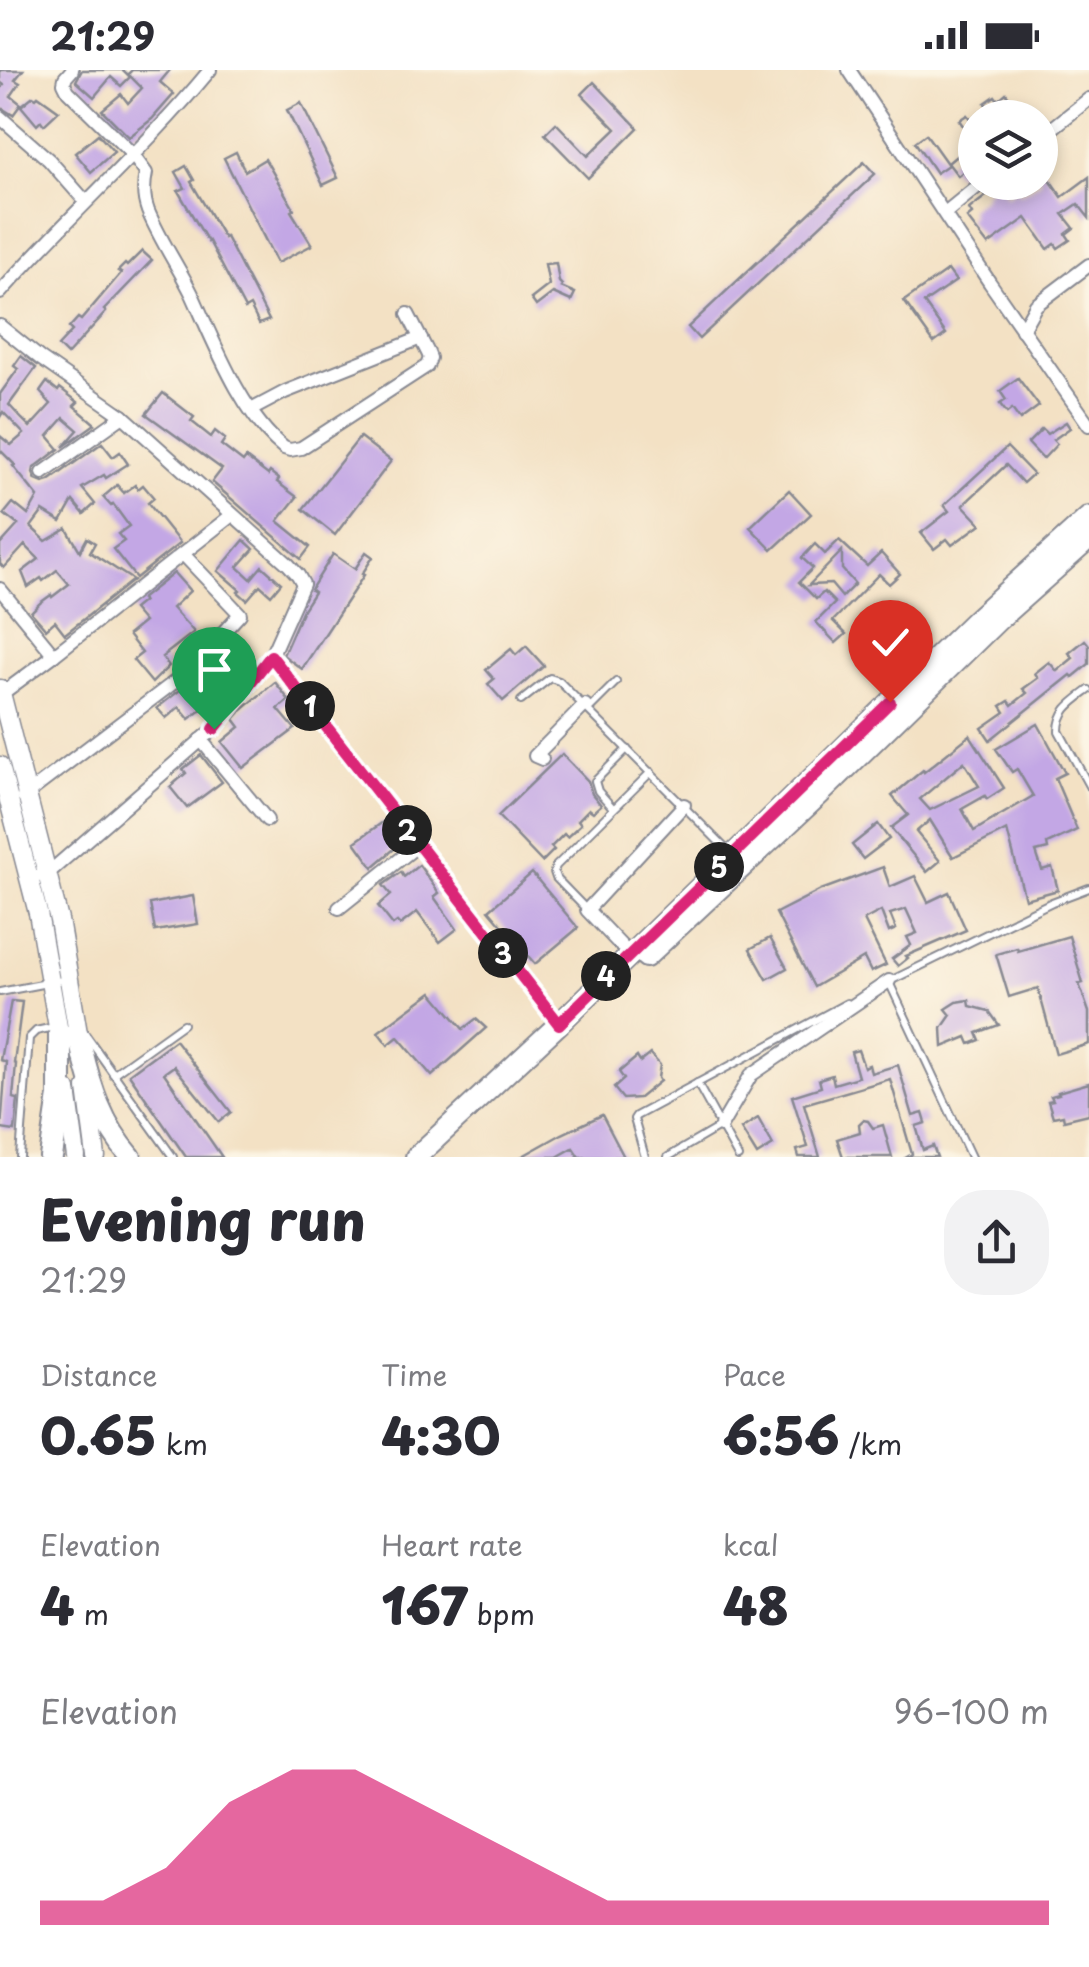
<!DOCTYPE html>
<html lang="en">
<head>
<meta charset="utf-8">
<style>
	body { margin:0; font-family:"Playpen Sans",sans-serif; background:#f2f2f3; color:#2b2b33; height:100vh; display:flex; flex-direction:column; font-size:38px; white-space:nowrap }
	* { box-sizing:border-box; margin:0 }
	p { font-size:32px; color:#7c7c81 }
	.icon { flex:none; width:55px; height:55px; fill:none; stroke:currentColor; stroke-width:2; stroke-linecap:round; stroke-linejoin:round }
	.map { position:relative; height:1087px; overflow:hidden }
	.panel { display:flex; flex-direction:column; background:#fff; flex:1 }
	.panel>* { flex:none }
	.controls { position:absolute; left:958px; top:30px; display:grid; gap:20px }
	.controls a { display:grid; place-items:center; width:100px; height:100px; border-radius:50%; background:#fff; box-shadow:0 5px 15px #0003; font-size:50px }
	.pin { position:absolute; display:grid; place-items:center; width:85px; height:85px; color:#fff; margin:-102px -42px; border-radius:50% 50% 50% 0; rotate:-45deg; box-shadow:0 0 10px #0007 }
	.pin .icon { rotate:45deg }
	.km { position:absolute; width:50px; height:50px; margin:-25px; border-radius:50%; background:#222; color:#fff; font-size:28px; line-height:50px; text-align:center }
	.round { display:grid; place-items:center; flex:none; width:105px; height:105px; border-radius:40px; background:#f2f2f3 }
	.overview { display:flex; align-items:center; justify-content:space-between; height:170px; padding:0 40px }
	h1 { font-size:55px; font-weight:800; line-height:75px }
	.figures { display:grid; grid-template-columns:repeat(3,1fr); gap:15px; height:170px; padding:10px 40px }
	.figures div { display:grid; align-content:center }
	.figures b { font-size:50px; font-weight:800 }
	.figures small { font-size:28px; font-weight:400 }
	.figures p { font-size:28px }
	.chart { height:280px; padding:20px 40px }
	.chart p { display:flex; justify-content:space-between }
	.chart svg { width:100%; height:180px; margin-top:10px; fill:#db2777; opacity:.7 }
	.status { display:flex; justify-content:space-between; align-items:center; height:70px; padding:0 50px; background:#fff; direction:ltr }
	.status svg { height:28px; fill:currentColor }
	.map>svg:first-child { display:block }
	.building { fill:#c3a7e5; fill-rule:evenodd }
	.lines { fill:none; stroke-linecap:round; stroke-linejoin:round }
	.lane-casing { stroke:#878891; stroke-width:10 }
	.street-casing { stroke:#878891; stroke-width:16 }
	.secondary-casing { stroke:#878891; stroke-width:21 }
	.primary-casing { stroke:#878891; stroke-width:24 }
	.highway-casing { stroke:#878891; stroke-width:26 }
	.lane { stroke:#fff; stroke-width:6 }
	.street { stroke:#fff; stroke-width:12 }
	.secondary { stroke:#fff; stroke-width:18 }
	.primary { stroke:#fff; stroke-width:20 }
	.highway { stroke:#fff; stroke-width:22 }
	.route-casing { stroke:#fff; stroke-width:20 }
	.route { stroke:#db2777; stroke-width:12 }
</style>
</head>
<body>
<div class="status"><b>21:29</b><svg viewBox="0 0 49 12"><path d="M0 12V9h3v3zM5 12V6h3v6zM10 12V3h3v9zM15 12V0h3v12zM26 1h20v11H26zM47 4h2v5h-2z"/></svg></div>
<div class="map">
<svg width="1089" height="1087" viewBox="0 0 1089 1087">
	<rect width="100%" height="100%" fill="#fcf5e5"/>
	<filter id="ink" filterUnits="userSpaceOnUse"><feTurbulence type="fractalNoise" baseFrequency=".01" numOctaves="2"/><feDisplacementMap in="SourceGraphic" scale="20" xChannelSelector="R" yChannelSelector="G"/><feConvolveMatrix kernelMatrix="1 2 1 2 8 2 1 2 1" color-interpolation-filters="sRGB"/></filter>
	<filter id="wash" filterUnits="userSpaceOnUse"><feTurbulence type="fractalNoise" baseFrequency=".0048" numOctaves="4" result="noise"/><feDisplacementMap in="SourceGraphic" scale="40" xChannelSelector="R" yChannelSelector="G"/><feGaussianBlur stdDeviation="2.25" result="paint"/><feColorMatrix in="noise" values="0 0 0 0 0 0 0 0 0 0 0 0 0 0 0 0 0 1.4 0 .05"/><feComposite in="paint" operator="in"/></filter>
	<g filter="url(#wash)">
		<rect width="100%" height="100%" fill="#f3e1c4"/>
		<g id="blocks">
			<!-- building -->
			<g class="building">
				<path d="M 0,0 L 23,0 L 15,10 L 20,13 L 11,26 L 21,34 L 13,45 L 0,37 L 0,20 L 4,15 L 0,12 Z"/>
				<path d="M 82,0 L 123,0 L 130,7 L 121,16 L 111,7 L 94,27 L 76,11 Z"/>
				<path d="M 132,0 L 170,0 L 160,12 L 174,24 L 152,49 L 129,67 L 102,40 L 121,24 L 128,33 L 142,18 L 128,4 Z"/>
				<path d="M 594,12 L 638,58 L 588,108 L 545,64 L 556,53 L 588,86 L 616,59 L 582,24 Z"/>
				<path d="M 1006,23 L 1014,34 L 1007,39 L 1013,48 L 975,48 L 975,92 L 958,106 L 948,93 L 974,71 L 959,50 L 967,45 L 971,50 L 988,37 L 985,33 L 995,26 L 998,30 Z"/>
				<path d="M 33,26 L 36,28 L 38,26 L 59,41 L 44,55 L 41,51 L 37,55 L 21,36 Z"/>
				<path d="M 301,33 L 338,108 L 323,115 L 287,40 Z"/>
				<path d="M 98,64 L 114,82 L 91,102 L 75,83 Z"/>
				<path d="M 926,64 L 948,95 L 936,103 L 915,72 Z"/>
				<path d="M 236,82 L 245,101 L 265,89 L 294,139 L 291,141 L 312,175 L 277,193 L 224,88 Z"/>
				<path d="M 864,92 L 875,104 L 699,269 L 688,257 Z"/>
				<path d="M 186,96 L 194,110 L 191,112 L 224,168 L 226,167 L 269,250 L 259,254 L 250,236 L 245,239 L 209,171 L 208,172 L 178,121 L 185,118 L 176,102 Z"/>
				<path d="M 1040,96 L 1062,127 L 1089,107 L 1089,148 L 1078,134 L 1063,144 L 1074,158 L 1066,164 L 1070,170 L 1058,178 L 1055,174 L 1048,179 L 1026,148 L 988,175 L 967,148 L 972,144 L 969,139 L 986,126 L 984,124 L 997,112 L 1007,126 L 1017,119 L 1020,124 L 1040,112 Z"/>
				<path d="M 142,181 L 152,190 L 104,240 L 106,242 L 67,285 L 58,276 L 72,261 L 69,258 L 78,248 L 81,250 L 121,203 L 118,201 L 125,194 L 127,196 Z"/>
				<path d="M 556,193 L 559,212 L 562,215 L 561,217 L 575,223 L 571,231 L 553,223 L 536,236 L 531,229 L 549,215 L 545,194 Z"/>
				<path d="M 948,200 L 956,211 L 924,233 L 946,264 L 934,273 L 904,231 Z"/>
				<path d="M 21,286 L 36,298 L 9,335 L 22,349 L 30,357 L 51,334 L 40,322 L 47,312 L 58,321 L 60,318 L 78,332 L 74,336 L 95,354 L 63,377 L 78,360 L 64,348 L 48,366 L 59,379 L 34,398 L 33,403 L 36,410 L 43,413 L 49,411 L 102,373 L 113,387 L 120,382 L 128,394 L 106,408 L 104,405 L 82,418 L 95,434 L 84,444 L 73,431 L 61,452 L 43,441 L 31,457 L 46,471 L 67,459 L 80,481 L 87,468 L 95,473 L 90,482 L 133,510 L 65,564 L 55,551 L 46,559 L 31,542 L 40,533 L 51,525 L 52,527 L 69,514 L 57,500 L 43,511 L 41,508 L 28,517 L 22,502 L 39,489 L 25,475 L 4,498 L 0,494 L 0,475 L 18,455 L 4,444 L 13,433 L 28,445 L 38,427 L 13,396 L 15,395 L 0,380 L 0,366 L 11,375 L 24,364 L 3,342 L 0,347 L 0,324 L 18,299 L 14,296 Z"/>
				<path d="M 1018,308 L 1039,336 L 1020,350 L 1012,339 L 1007,343 L 1000,334 L 1006,330 L 1000,321 Z"/>
				<path d="M 163,323 L 194,347 L 191,351 L 211,367 L 215,361 L 225,369 L 221,375 L 243,392 L 246,388 L 268,405 L 270,402 L 279,409 L 277,412 L 297,427 L 278,451 L 310,477 L 301,489 L 212,412 L 222,399 L 146,344 Z"/>
				<path d="M 1066,352 L 1070,358 L 1053,370 L 1057,374 L 1043,389 L 1028,373 L 1042,359 L 1047,364 Z"/>
				<path d="M 360,367 L 391,391 L 335,465 L 303,439 Z"/>
				<path d="M 1007,377 L 1033,404 L 1023,413 L 1006,395 L 963,435 L 981,454 L 952,475 L 947,469 L 934,479 L 921,463 L 949,441 L 944,435 Z"/>
				<path d="M 117,415 L 124,423 L 135,415 L 138,419 L 143,415 L 154,428 L 148,433 L 180,473 L 136,508 L 113,479 L 124,471 L 118,464 L 129,456 L 113,434 L 111,436 L 103,427 Z"/>
				<path d="M 789,420 L 811,444 L 772,480 L 750,457 Z"/>
				<path d="M 244,470 L 254,479 L 238,497 L 251,509 L 262,496 L 281,513 L 271,525 L 260,515 L 247,530 L 238,522 L 240,520 L 218,501 Z"/>
				<path d="M 839,470 L 867,496 L 881,483 L 900,504 L 889,514 L 879,504 L 833,551 L 846,564 L 836,573 L 816,552 L 835,533 L 824,522 L 816,529 L 799,512 L 813,498 L 802,488 L 815,474 L 825,484 ZM 842,481 L 842,499 L 855,514 L 842,527 L 831,514 L 809,515 Z"/>
				<path d="M 366,482 L 373,487 L 362,504 L 364,505 L 302,599 L 283,585 L 303,539 L 314,522 L 311,520 L 313,516 L 333,484 L 355,499 Z"/>
				<path d="M 174,503 L 190,521 L 172,538 L 194,562 L 162,587 L 169,596 L 152,613 L 133,590 L 142,583 L 128,565 L 144,552 L 133,539 L 143,531 L 141,529 Z"/>
				<path d="M 1085,570 L 1089,575 L 1089,594 L 1073,607 L 1071,605 L 990,670 L 982,658 L 1005,642 L 1001,636 L 1009,631 L 1012,635 L 1027,623 L 1023,619 L 1038,608 L 1035,603 L 1049,592 L 1057,601 L 1073,588 L 1069,583 Z"/>
				<path d="M 526,576 L 544,596 L 503,631 L 488,614 L 494,609 L 486,600 L 511,579 L 516,585 Z"/>
				<path d="M 215,586 L 229,603 L 195,631 L 202,639 L 189,649 L 179,637 L 166,648 L 157,638 L 184,617 L 186,620 L 200,609 L 197,606 Z"/>
				<path d="M 275,612 L 289,630 L 278,639 L 295,659 L 243,698 L 222,672 L 240,657 L 234,649 L 241,641 Z"/>
				<path d="M 1038,654 L 1065,703 L 1055,708 L 1077,760 L 1047,774 L 1048,779 L 1036,782 L 1042,800 L 1052,797 L 1058,820 L 1025,829 L 1007,760 L 953,787 L 930,750 L 916,762 L 940,791 L 927,802 L 891,758 L 908,745 L 892,726 L 923,700 L 924,702 L 970,665 L 1004,718 L 987,729 L 985,726 L 962,739 L 974,761 L 1033,726 L 1017,699 L 1012,702 L 996,679 ZM 964,692 L 979,716 L 930,740 L 920,729 Z"/>
				<path d="M 562,684 L 588,711 L 592,724 L 601,735 L 593,742 L 589,739 L 578,750 L 581,754 L 567,767 L 564,764 L 551,777 L 554,780 L 542,792 L 498,746 Z"/>
				<path d="M 201,685 L 222,712 L 187,738 L 170,717 L 186,703 L 183,699 Z"/>
				<path d="M 383,752 L 400,774 L 373,797 L 355,772 Z"/>
				<path d="M 878,754 L 889,769 L 863,789 L 852,775 Z"/>
				<path d="M 419,795 L 439,823 L 434,827 L 457,859 L 440,872 L 417,842 L 400,855 L 397,852 L 393,855 L 378,836 L 391,825 L 383,815 L 401,802 L 404,807 Z"/>
				<path d="M 883,797 L 890,817 L 915,806 L 928,832 L 949,822 L 966,860 L 906,886 L 908,888 L 898,896 L 892,889 L 911,875 L 907,867 L 917,863 L 906,839 L 890,844 L 896,859 L 889,862 L 881,841 L 864,850 L 886,895 L 871,902 L 864,888 L 814,917 L 776,843 L 821,820 Z"/>
				<path d="M 532,803 L 578,858 L 535,894 L 489,840 Z"/>
				<path d="M 193,826 L 198,854 L 155,861 L 150,834 Z"/>
				<path d="M 1069,866 L 1083,913 L 1079,914 L 1089,942 L 1089,974 L 1056,984 L 1038,918 L 1009,927 L 996,884 L 1017,878 L 1018,881 Z"/>
				<path d="M 770,868 L 787,898 L 767,909 L 750,879 Z"/>
				<path d="M 432,922 L 463,959 L 476,949 L 486,958 L 432,1006 L 398,967 L 388,975 L 378,962 Z"/>
				<path d="M 969,930 L 970,936 L 989,941 L 999,955 L 977,963 L 980,970 L 970,974 L 967,967 L 943,977 L 942,958 L 951,945 L 946,939 L 957,932 Z"/>
				<path d="M 11,931 L 22,932 L 14,993 L 16,994 L 13,1028 L 18,1029 L 15,1061 L 1,1059 L 6,992 L 0,990 Z"/>
				<path d="M 175,970 L 231,1042 L 219,1052 L 174,996 L 164,1003 L 222,1087 L 186,1087 L 129,1004 Z"/>
				<path d="M 858,980 L 864,997 L 869,995 L 871,1003 L 898,995 L 913,1046 L 923,1043 L 926,1053 L 916,1056 L 923,1080 L 933,1076 L 937,1087 L 907,1087 L 912,1084 L 890,1009 L 804,1034 L 820,1087 L 799,1087 L 797,1080 L 808,1077 L 792,1026 L 821,1017 L 819,1009 L 832,1005 L 834,1014 L 858,1007 L 851,982 Z"/>
				<path d="M 650,984 L 660,995 L 658,1008 L 660,1011 L 639,1028 L 623,1029 L 614,1018 L 624,1009 L 619,1002 L 637,987 L 640,992 Z"/>
				<path d="M 1089,1013 L 1089,1044 L 1064,1050 L 1063,1045 L 1053,1047 L 1048,1031 L 1053,1030 L 1051,1026 L 1059,1024 L 1058,1022 Z"/>
				<path d="M 602,1045 L 624,1087 L 579,1087 L 573,1078 L 557,1087 L 521,1087 L 562,1064 Z"/>
				<path d="M 758,1048 L 773,1075 L 757,1085 L 741,1059 Z"/>
				<path d="M 863,1050 L 868,1051 L 873,1058 L 883,1055 L 892,1087 L 843,1087 L 837,1069 L 860,1062 L 859,1054 Z"/>
			</g>
		</g>
	</g>
	<g filter="url(#ink)">
		<use href="#blocks" fill-opacity="0" stroke="#878891" stroke-width="2.5"/>
		<g class="lines">
			<!-- lane casing -->
			<g class="lane-casing">
				<g id="lane">
					<path d="M 1089,620 C 1073,632 1059,640 1059,661 L 1089,716"/>
					<path d="M 521,631 L 550,608 L 559,611 L 730,783"/>
					<path d="M 589,639 L 616,612"/>
					<path d="M 613,738 L 598,721 L 595,711 L 627,679"/>
					<path d="M 586,839 L 556,808 L 554,802 L 556,796 L 651,702"/>
					<path d="M 890,911 L 1052,832 L 1089,818"/>
					<path d="M 889,912 L 971,1087"/>
					<path d="M 0,922 L 68,909"/>
					<path d="M 83,961 L 173,1087"/>
					<path d="M 113,1004 L 183,954"/>
					<path d="M 697,1013 L 738,1087"/>
					<path d="M 20,1087 L 29,968 L 36,961 L 54,957"/>
					<path d="M 645,1087 L 634,1049 L 636,1046 L 847,933"/>
					<path d="M 668,1087 L 721,1056"/>
				</g>
			</g>
			<!-- street casing -->
			<g class="street-casing">
				<g id="street">
					<path d="M 72,0 L 65,8 L 64,13 L 68,21 L 132,84 L 146,103 C 143,117 143,128 148,141 C 160,170 178,196 192,224 C 214,272 242,345 284,378 L 290,380 L 301,378 L 427,296 L 430,288 L 428,283 L 408,244"/>
					<path d="M 849,0 L 990,213 L 1089,355"/>
					<path d="M 0,47 L 49,90 L 85,131"/>
					<path d="M 1040,68 L 1089,29"/>
					<path d="M 945,143 L 983,112"/>
					<path d="M 0,223 C 68,146 145,79 210,0"/>
					<path d="M 0,256 L 41,289 L 123,346 L 288,494 L 298,505 L 303,514 L 271,586 L 214,659 L 46,805 L 28,807"/>
					<path d="M 1022,260 L 1036,235 L 1089,195"/>
					<path d="M 251,340 L 285,322 L 421,268"/>
					<path d="M 43,403 L 123,346"/>
					<path d="M 0,519 L 54,585"/>
					<path d="M 271,586 L 559,954"/>
					<path d="M 0,625 L 54,585 L 232,445"/>
					<path d="M 201,670 L 267,750"/>
					<path d="M 542,689 L 535,686 L 585,635"/>
					<path d="M 23,727 L 185,604 L 240,544 L 183,484"/>
					<path d="M 339,838 L 418,775"/>
					<path d="M 629,884 L 587,840 L 684,735"/>
					<path d="M 721,1056 L 751,1005 L 889,911"/>
				</g>
			</g>
			<!-- secondary casing -->
			<g class="secondary-casing">
				<g id="secondary">
					<path d="M 0,619 L 59,850 L 82,987"/>
					<path d="M 0,696 L 38,843 L 61,974"/>
					<path d="M 87,1018 L 96,1087"/>
					<path d="M 67,1020 L 76,1087"/>
				</g>
			</g>
			<!-- primary casing -->
			<g class="primary-casing">
				<g id="primary">
					<path d="M 646,887 L 819,725 L 999,549 L 1089,469"/>
					<path d="M 81,976 C 91,1018 102,1054 131,1087"/>
					<path d="M 416,1087 L 559,954 L 974,551 L 1089,447"/>
				</g>
			</g>
			<!-- highway casing -->
			<g class="highway-casing">
				<path id="highway" d="M 51,1087 L 60,1026 L 60,964"/>
			</g>
			<!-- lane -->
			<use href="#lane" class="lane"/>
			<!-- street -->
			<use href="#street" class="street"/>
			<!-- secondary -->
			<use href="#secondary" class="secondary"/>
			<!-- primary -->
			<use href="#primary" class="primary"/>
			<!-- highway -->
			<use href="#highway" class="highway"/>
		</g>
	</g>
	<g class="lines" filter="url(#ink)">
		<!-- route casing -->
		<g class="route-casing">
			<path id="route" d="M 214,659 L 271,586 L 559,954 L 890,632"/>
		</g>
		<!-- route -->
		<use href="#route" class="route"/>
	</g>
</svg>
<div class="controls">
<a><svg class="icon" aria-label="layers" viewBox="0 0 24 24"><path d="M12 4l9 5-9 5-9-5zM3 14l9 5 9-5"/></svg></a>
</div>
<div class="pin" style="left:214px;top:659px;background:#1e9e55"><svg class="icon" aria-label="arrive" viewBox="0 0 24 24"><path d="M6 21V4h12l-3 4 3 4H6"/></svg></div>
<div class="pin" style="left:890px;top:632px;background:#d93025"><svg class="icon" aria-label="check" viewBox="0 0 24 24"><path d="M5 12l5 5 9-10"/></svg></div>
<b class="km" style="left:310px;top:636px">1</b>
<b class="km" style="left:407px;top:760px">2</b>
<b class="km" style="left:503px;top:883px">3</b>
<b class="km" style="left:606px;top:906px">4</b>
<b class="km" style="left:719px;top:797px">5</b>
</div>
<section class="panel">
<div class="overview"><div><h1>Evening run</h1><p>21:29</p></div><a class="round"><svg class="icon" aria-label="share" viewBox="0 0 24 24"><path d="M12 15V3M7 8l5-5 5 5M5 13v7h14v-7"/></svg></a></div>
<div class="figures">
<div><p>Distance</p><b>0.65<small> km</small></b></div>
<div><p>Time</p><b>4:30</b></div>
<div><p>Pace</p><b>6:56<small> /km</small></b></div>
</div>
<div class="figures">
<div><p>Elevation</p><b>4<small> m</small></b></div>
<div><p>Heart rate</p><b>167<small> bpm</small></b></div>
<div><p>kcal</p><b>48</b></div>
</div>
<div class="chart"><p><span>Elevation</span>96–100 m</p>
<svg viewBox="0 0 160 44" preserveAspectRatio="none"><path d="M0 44V38L10 38L20 30L30 14L40 6L50 6L60 14L70 22L80 30L90 38L100 38L110 38L120 38L130 38L140 38L150 38L160 38V44z"/></svg>
</div>
</section>
</body>
</html>
